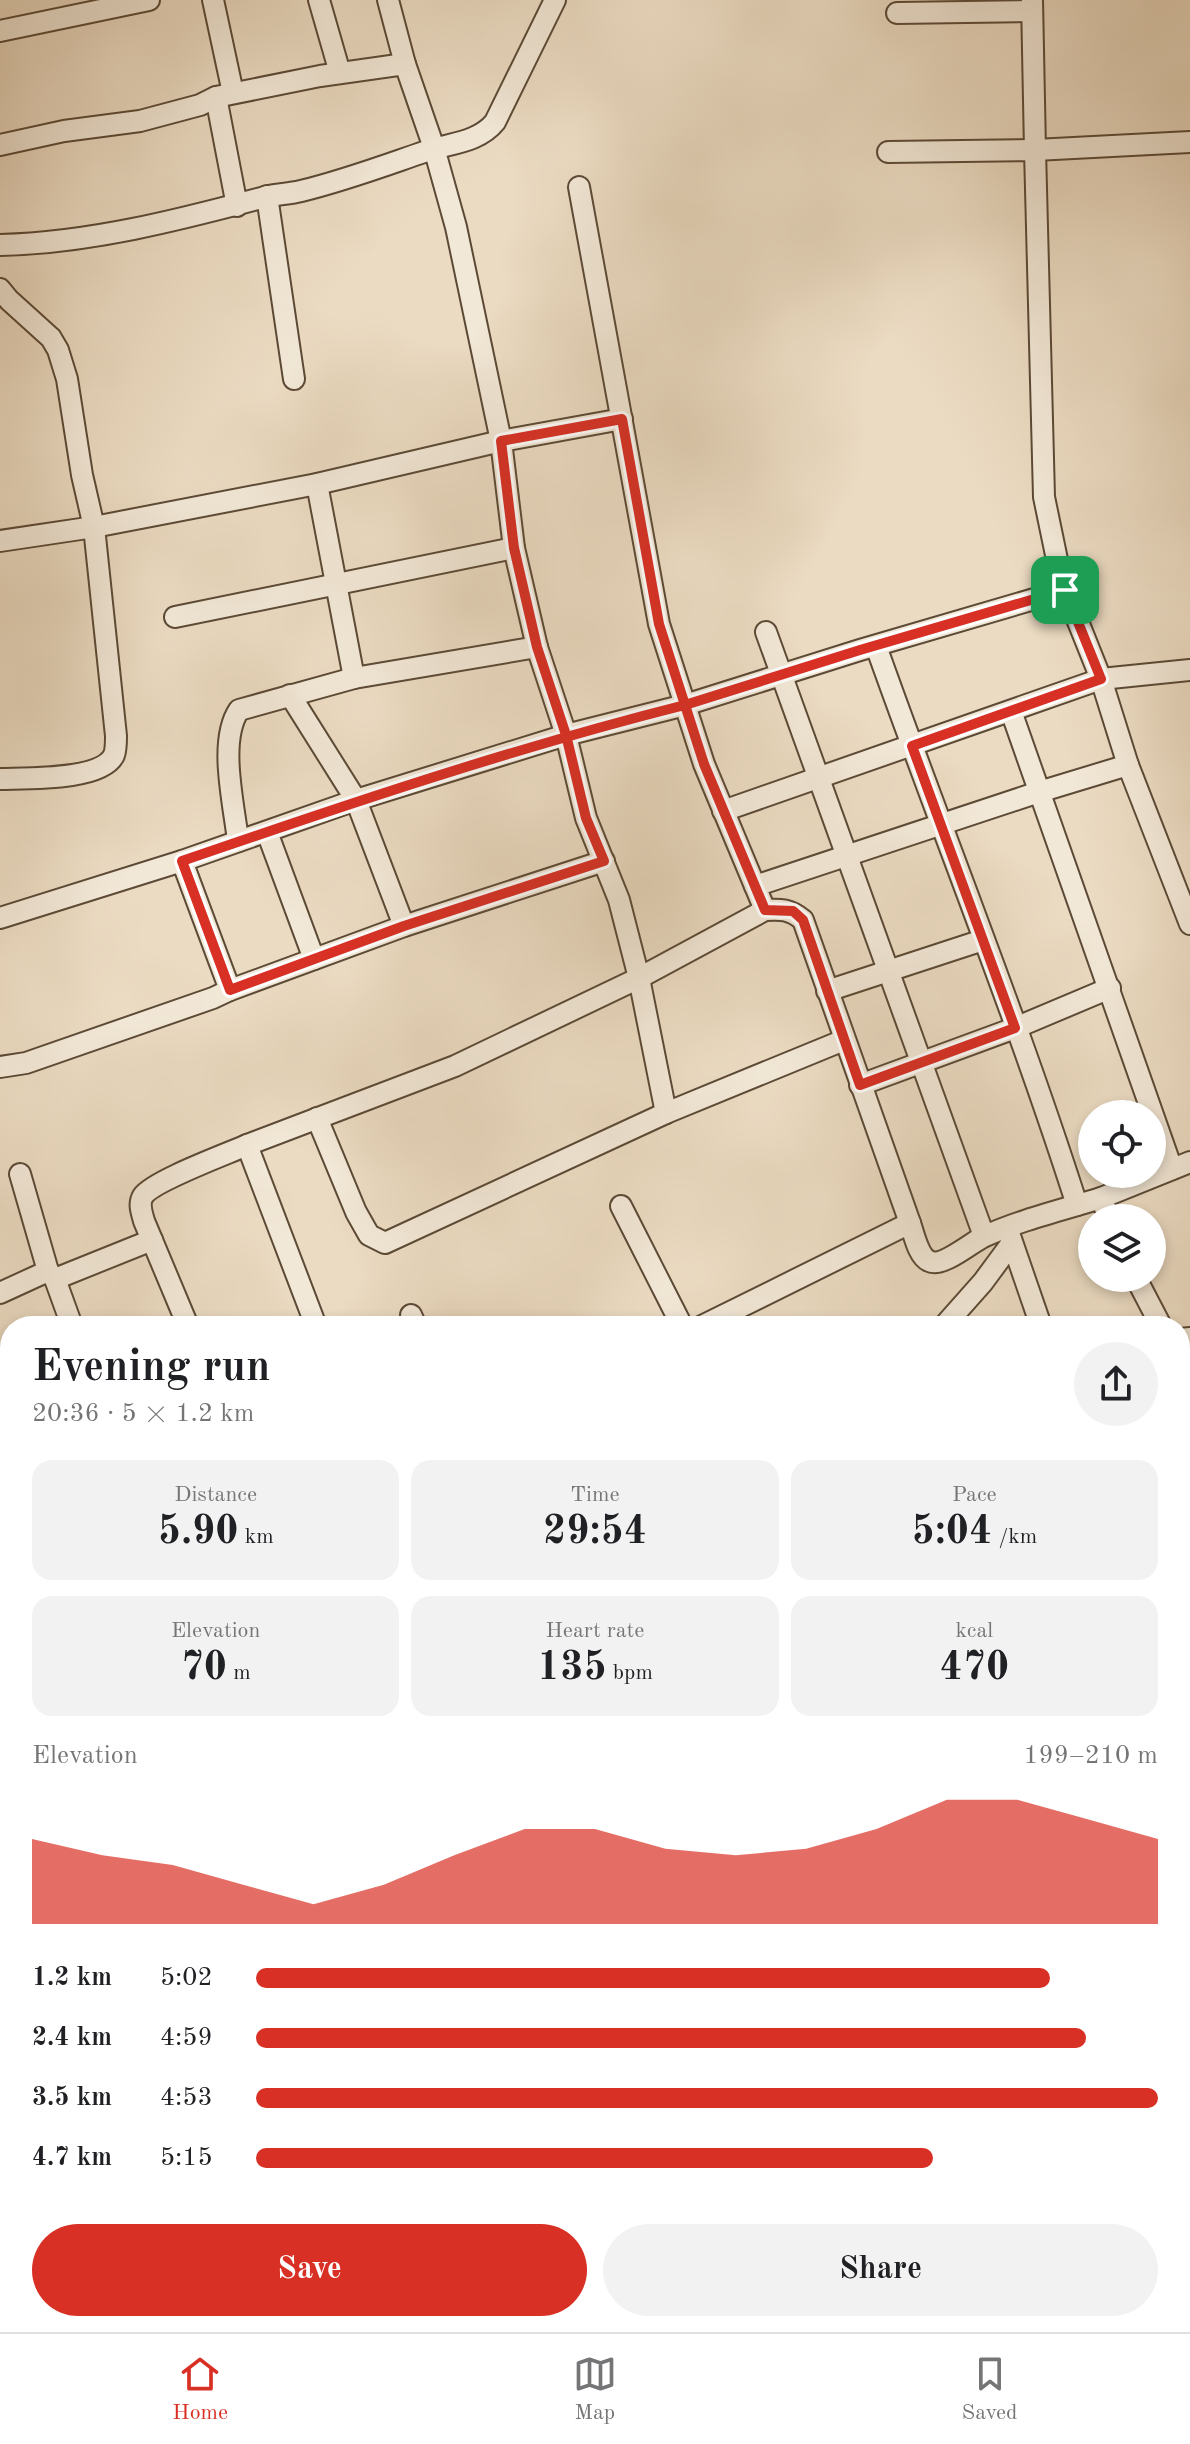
<!DOCTYPE html>
<html lang="en">
<head>
<meta charset="utf-8">
<style>
	body { margin:0; font-family:"Old Standard TT",serif; background:#f2f2f2; color:#202124; height:100vh; display:flex; flex-direction:column; font-size:30px; white-space:nowrap }
	* { box-sizing:border-box; margin:0 }
	p { font-size:26px; color:#757577 }
	.icon { flex:none; width:44px; height:44px; fill:none; stroke:currentColor; stroke-width:2; stroke-linecap:round; stroke-linejoin:round }
	.map { position:relative; flex:1; overflow:hidden }
	.sheet { position:absolute; left:0px; top:1316px; width:1190px; height:1016px; display:flex; flex-direction:column; background:#fff; border-radius:32px 32px 0 0; box-shadow:0 4px 12px #0003 }
	.sheet>* { flex:none }
	.fabs { position:absolute; left:1078px; top:1100px; display:grid; gap:16px }
	.fabs a { display:grid; place-items:center; width:88px; height:88px; border-radius:50%; background:#fff; box-shadow:0 4px 12px #0003; font-size:40px }
	.pin { position:absolute; display:grid; place-items:center; width:68px; height:68px; color:#fff; margin:-34px; border-radius:16px; box-shadow:0 4px 12px #0006 }
	.round { display:grid; place-items:center; flex:none; width:84px; height:84px; border-radius:42px; background:#f2f2f2 }
	.summary { display:flex; align-items:center; justify-content:space-between; height:136px; padding:0 32px }
	h1 { font-size:44px; font-weight:600; line-height:60px }
	.stats { display:grid; grid-template-columns:repeat(3,1fr); gap:12px; height:136px; padding:8px 32px }
	.stats div { display:grid; align-content:center; border-radius:20px; background:#f2f2f2; text-align:center }
	.stats b { font-size:40px; font-weight:600 }
	.stats small { font-size:22px; font-weight:400 }
	.stats p { font-size:22px }
	.chart { height:224px; padding:16px 32px }
	.chart p { display:flex; justify-content:space-between }
	.chart svg { width:100%; height:144px; margin-top:8px; fill:#d93025; opacity:.7 }
	.button { display:flex; gap:16px; margin-top:auto; padding:16px 32px }
	.button a { flex:1; height:92px; border-radius:48px; background:#d93025; color:#fff; font-size:32px; font-weight:600; line-height:92px; text-align:center }
	.button a+a { background:#f2f2f2; color:#202124 }
	ul { padding:0 32px; list-style:none; font-size:26px }
	li { display:grid; grid-template-columns:128px 96px 1fr; align-items:center; height:60px }
	li i { height:20px; border-radius:10px; background:#d93025 }
	.menu { display:flex; justify-content:space-around; align-items:center; height:112px; border-top:2px solid #e0e0e0; background:#fff; font-size:22px; color:#757577 }
	.menu a { display:grid; justify-items:center; gap:4px }
	.menu .selected { color:#d93025 }
	.map>svg:first-child { display:block }
	.lines { fill:none; stroke-linecap:round; stroke-linejoin:round }
	.street-casing { stroke:#5c4a36; stroke-width:24 }
	.secondary-casing { stroke:#2d1908; stroke-width:32 }
	.street { stroke:#f2e8d7; stroke-width:20 }
	.secondary { stroke:#f2e8d7; stroke-width:28 }
	.route-casing { stroke:#fff; stroke-width:16 }
	.route { stroke:#d93025; stroke-width:10 }
</style>
</head>
<body>
<div class="map">
<svg width="1190" height="2332" viewBox="0 0 1190 2332">
	<rect width="100%" height="100%" fill="#ebdbc2"/>
	<filter id="stains"><feTurbulence type="fractalNoise" baseFrequency=".0025" numOctaves="4"/><feColorMatrix values="0 0 0 0 .2 0 0 0 0 .09 0 0 0 0 .02 0 0 0 .5 -.17"/></filter>
	<radialGradient id="worn" r=".72"><stop offset=".6" stop-color="#630" stop-opacity="0"/><stop offset="1" stop-color="#630" stop-opacity=".3"/></radialGradient>
	<g class="lines">
		<!-- street casing -->
		<g class="street-casing">
			<g id="street">
				<path d="M 213,0 L 233,93"/>
				<path d="M 319,0 L 340,73"/>
				<path d="M 388,0 L 405,64 L 434,148 L 456,227 L 501,441 L 514,548 L 537,647 L 566,735 L 586,818 L 619,900 L 639,978 L 666,1113"/>
				<path d="M 1032,0 L 1035,150 L 1190,142"/>
				<path d="M 897,13 L 1032,11"/>
				<path d="M 0,31 L 149,0"/>
				<path d="M 216,97 L 237,206"/>
				<path d="M 0,145 L 64,131 L 140,121 L 200,105 L 216,97 L 320,76 L 405,64"/>
				<path d="M 888,152 L 1035,150 L 1044,497 L 1061,579 L 1101,679 L 1128,765 L 1190,924"/>
				<path d="M 579,187 L 659,624 L 704,764 L 765,910"/>
				<path d="M 267,196 L 294,379"/>
				<path d="M 0,245 C 89,243 179,220 265,197 C 277,194 289,194 301,191 C 343,181 383,166 424,152 C 449,143 478,143 495,122 L 555,0"/>
				<path d="M 0,289 L 9,300 L 51,338 L 58,350 L 67,379 L 82,475 L 94,527 L 116,736 C 116,742 116,750 114,755 C 102,781 25,778 0,779"/>
				<path d="M 0,541 L 94,527 L 317,484 L 501,441 L 622,419"/>
				<path d="M 175,617 L 514,548"/>
				<path d="M 766,632 L 984,1236"/>
				<path d="M 876,646 C 942,832 1017,1017 1077,1205"/>
				<path d="M 354,678 L 537,647"/>
				<path d="M 290,695 L 356,800 L 404,926"/>
				<path d="M 1011,711 L 1172,1169"/>
				<path d="M 723,811 L 1101,679 L 1190,670"/>
				<path d="M 267,832 L 314,959"/>
				<path d="M 238,841 C 234,804 218,741 239,710 L 354,678 L 317,484"/>
				<path d="M 182,861 L 356,800 L 566,735 L 685,705 L 860,650 L 1065,590"/>
				<path d="M 755,886 L 1039,792 L 1128,765"/>
				<path d="M 0,918 L 182,861 L 230,990 L 213,998 L 26,1063 L 0,1067"/>
				<path d="M 230,990 L 404,926 L 604,861"/>
				<path d="M 827,991 L 983,940"/>
				<path d="M 860,1085 L 1015,1028 L 1110,988"/>
				<path d="M 317,1118 L 356,1212 L 369,1235 L 385,1243 L 666,1113 L 844,1040"/>
				<path d="M 20,1174 L 48,1271"/>
				<path d="M 621,1206 L 682,1326"/>
				<path d="M 1109,1218 L 1101,1198 L 1190,1162"/>
				<path d="M 1010,1236 L 1041,1326"/>
				<path d="M 1136,1278 L 1161,1326"/>
				<path d="M 55,1279 L 152,1240"/>
				<path d="M 0,1293 L 48,1271 L 55,1279 L 72,1326"/>
				<path d="M 411,1315 L 416,1326"/>
				<path d="M 188,1326 L 144,1221 C 142,1213 138,1204 143,1196 C 153,1181 227,1154 247,1145"/>
				<path d="M 316,1326 L 247,1145 L 455,1066 L 639,978 L 765,910 C 781,909 790,909 803,920 L 910,1223 C 914,1234 918,1256 929,1261 C 942,1268 971,1243 983,1237 C 1020,1220 1062,1210 1101,1198"/>
				<path d="M 702,1326 L 910,1223"/>
				<path d="M 944,1326 L 983,1282 L 1011,1244"/>
				<path d="M 1180,1339 L 1190,1338"/>
				<path d="M 1180,1425 L 1190,1422"/>
				<path d="M 0,1466 L 10,1490"/>
				<path d="M 0,1555 L 10,1551"/>
				<path d="M 0,1712 L 10,1735"/>
				<path d="M 1180,1805 L 1190,1810"/>
				<path d="M 1180,1899 L 1190,1895"/>
				<path d="M 1180,1993 L 1190,1989"/>
				<path d="M 0,2002 L 10,2022"/>
				<path d="M 1180,2169 L 1190,2166"/>
				<path d="M 572,2322 L 576,2332"/>
				<path d="M 684,2322 L 688,2332"/>
				<path d="M 1070,2325 L 1071,2332"/>
				<path d="M 456,2330 L 457,2332"/>
				<path d="M 99,2332 L 112,2325 L 116,2332"/>
			</g>
		</g>
		<!-- secondary casing -->
		<g class="secondary-casing">
			<g id="secondary">
				<path d="M 1180,1515 L 1190,1494"/>
				<path d="M 1180,1605 L 1190,1584"/>
				<path d="M 761,2332 L 766,2322"/>
				<path d="M 797,2332 L 802,2322"/>
			</g>
		</g>
		<!-- street -->
		<use href="#street" class="street"/>
		<!-- secondary -->
		<use href="#secondary" class="secondary"/>
	</g>
	<g class="lines">
		<!-- route casing -->
		<g class="route-casing">
			<path id="route" d="M 1065,590 L 860,650 L 685,705 L 659,624 L 622,419 L 501,441 L 514,548 L 537,647 L 566,735 L 586,818 L 604,861 L 404,926 L 230,990 L 182,861 C 348,804 514,748 685,705 L 704,764 L 765,910 L 793,911 L 803,920 L 860,1085 L 1015,1028 L 912,746 L 1101,679 L 1065,590"/>
		</g>
		<!-- route -->
		<use href="#route" class="route"/>
	</g>
	<rect width="100%" height="100%" filter="url(#stains)"/>
	<rect width="100%" height="100%" fill="url(#worn)"/>
</svg>
<div class="fabs">
<a><svg class="icon" aria-label="locate" viewBox="0 0 24 24"><circle cx="12" cy="12" r="6"/><path d="M12 2v4M12 18v4M2 12h4M18 12h4"/></svg></a>
<a><svg class="icon" aria-label="layers" viewBox="0 0 24 24"><path d="M12 4l9 5-9 5-9-5zM3 14l9 5 9-5"/></svg></a>
</div>
<div class="pin" style="left:1065px;top:590px;background:#1e9e55"><svg class="icon" aria-label="arrive" viewBox="0 0 24 24"><path d="M6 21V4h12l-3 4 3 4H6"/></svg></div>
<section class="sheet">
<div class="summary"><div><h1>Evening run</h1><p>20:36 · 5 × 1.2 km</p></div><a class="round"><svg class="icon" aria-label="share" viewBox="0 0 24 24"><path d="M12 15V3M7 8l5-5 5 5M5 13v7h14v-7"/></svg></a></div>
<div class="stats">
<div><p>Distance</p><b>5.90<small> km</small></b></div>
<div><p>Time</p><b>29:54</b></div>
<div><p>Pace</p><b>5:04<small> /km</small></b></div>
</div>
<div class="stats">
<div><p>Elevation</p><b>70<small> m</small></b></div>
<div><p>Heart rate</p><b>135<small> bpm</small></b></div>
<div><p>kcal</p><b>470</b></div>
</div>
<div class="chart"><p><span>Elevation</span>199–210 m</p>
<svg viewBox="0 0 160 44" preserveAspectRatio="none"><path d="M0 44V18L10 23L20 26L30 32L40 38L50 32L60 23L70 15L80 15L90 21L100 23L110 21L120 15L130 6L140 6L150 12L160 18V44z"/></svg>
</div>
<ul>
<li><b>1.2 km</b>5:02<i style="width:88%"></i></li>
<li><b>2.4 km</b>4:59<i style="width:92%"></i></li>
<li><b>3.5 km</b>4:53<i style="width:100%"></i></li>
<li><b>4.7 km</b>5:15<i style="width:75%"></i></li>
</ul>
<div class="button"><a>Save</a><a>Share</a></div>
</section>
</div>
<nav class="menu">
<a class="selected"><svg class="icon" aria-label="home" viewBox="0 0 24 24"><path d="M3 11l9-7 9 7M6 9v11h12V9"/></svg>Home</a>
<a><svg class="icon" aria-label="map" viewBox="0 0 24 24"><path d="M3 6l6-2 6 2 6-2v14l-6 2-6-2-6 2zM9 4v14M15 6v14"/></svg>Map</a>
<a><svg class="icon" aria-label="saved" viewBox="0 0 24 24"><path d="M7 4h10v16l-5-4-5 4z"/></svg>Saved</a>
</nav>
</body>
</html>
